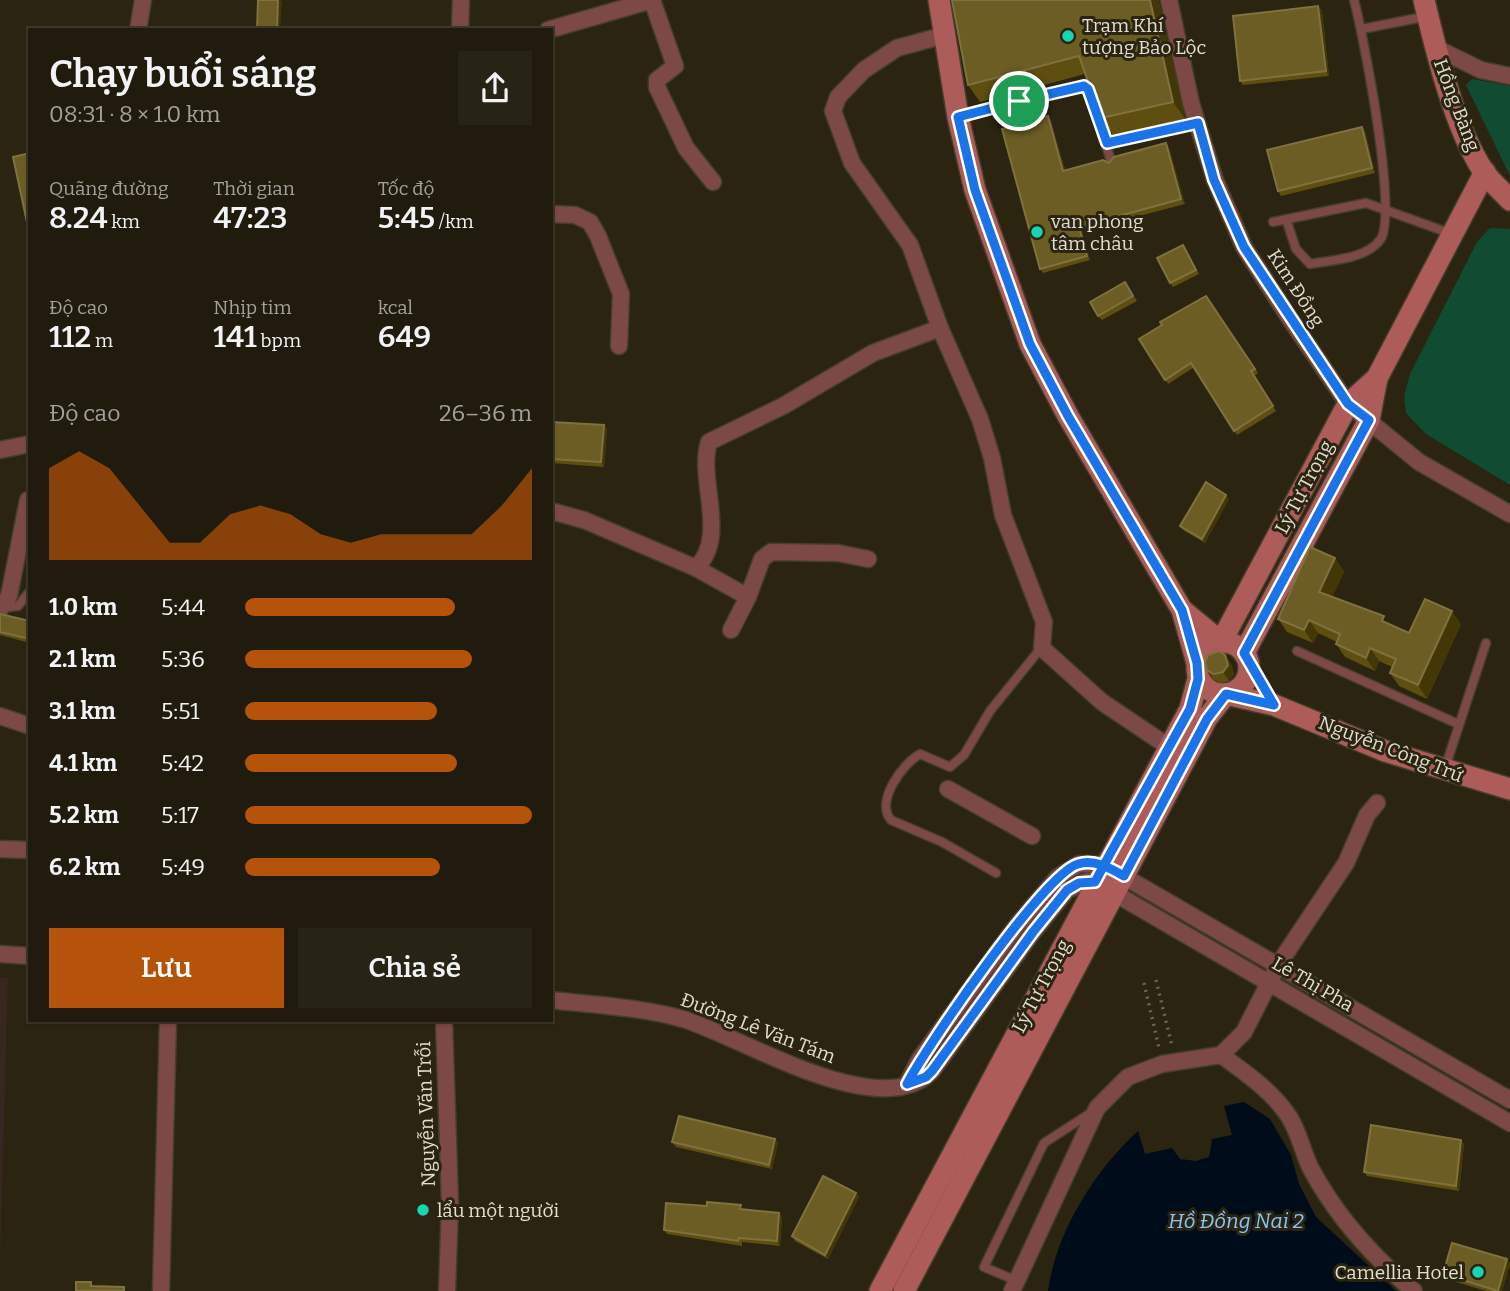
<!DOCTYPE html>
<html lang="vi">
<head>
<meta charset="utf-8">
<style>
	body { margin:0; font-family:Bitter,serif; background:#282415; color:#f1f3f6; height:100vh; display:flex; flex-direction:column; font-size:26px; white-space:nowrap }
	* { box-sizing:border-box; margin:0 }
	p { font-size:23px; color:#a2a19d }
	.icon { flex:none; width:38px; height:38px; fill:none; stroke:currentColor; stroke-width:2; stroke-linecap:round; stroke-linejoin:round }
	.map { position:relative; flex:1; overflow:hidden }
	.panel { position:absolute; left:28px; top:28px; width:525px; height:994px; display:flex; flex-direction:column; background:#201b0c; border-radius:0px; box-shadow:0 2px 5px #0004,0 0 0 2px #3d392d }
	.panel>* { flex:none }
	.pin { position:absolute; display:grid; place-items:center; width:60px; height:60px; color:#fff; margin:-30px; border:4px solid #fff; border-radius:50%; box-shadow:0 2px 7px #0007 }
	.round { display:grid; place-items:center; flex:none; width:74px; height:74px; border-radius:0px; background:#282415 }
	.head { display:flex; align-items:center; justify-content:space-between; height:119px; padding:0 21px }
	h1 { font-size:38px; font-weight:600; line-height:52px }
	.stats { display:grid; grid-template-columns:repeat(3,1fr); gap:10px; height:119px; padding:7px 21px }
	.stats div { display:grid; align-content:center }
	.stats b { font-size:30px; font-weight:600 }
	.stats small { font-size:19px; font-weight:400 }
	.stats p { font-size:19px }
	.chart { height:196px; padding:14px 21px }
	.chart p { display:flex; justify-content:space-between }
	.chart svg { width:100%; height:126px; margin-top:7px; fill:#b45309; opacity:.7 }
	.button { display:flex; gap:14px; margin-top:auto; padding:14px 21px }
	.button a { flex:1; height:80px; border-radius:0px; background:#b45309; color:#fff; font-size:28px; font-weight:600; line-height:80px; text-align:center }
	.button a+a { background:#282415; color:#f1f3f6 }
	ul { padding:0 21px; list-style:none; font-size:23px }
	li { display:grid; grid-template-columns:112px 84px 1fr; align-items:center; height:52px }
	li i { height:18px; border-radius:9px; background:#b45309 }
	.map>svg:first-child { display:block }
	.education { fill:#382620 }
	.green { fill:#114b32 }
	.water { fill:#000c1a }
	.lines { fill:none; stroke-linecap:round; stroke-linejoin:round }
	.lane-casing { stroke:#443e2b; stroke-width:11 }
	.street-casing { stroke:#443e2b; stroke-width:19 }
	.secondary-casing { stroke:#443e2b; stroke-width:24 }
	.path { stroke:#6b6655; stroke-width:3.5; stroke-dasharray:2 5; stroke-linecap:butt }
	.lane { stroke:#7d4947; stroke-width:8 }
	.street { stroke:#7d4947; stroke-width:16 }
	.secondary { stroke:#ae5c59; stroke-width:21 }
	.wall { fill:#5e4e10 }
	.shaded-wall { fill:#433707 }
	.building { fill:#6c5d25; stroke:#7f7240; stroke-width:2 }
	.route-casing { stroke:#fff; stroke-width:14 }
	.route { stroke:#1a73e8; stroke-width:9 }
	.poi-dot { fill:#16d5b3; stroke:#2a2410; stroke-width:2.5 }
	.labels { text-anchor:middle; dominant-baseline:central; stroke-width:6; stroke-linejoin:round; paint-order:stroke }
	.poi-label { font-size:19px; fill:#e2ded2; stroke:#2a2410; text-anchor:start }
	.street-label { font-size:19px; fill:#e2ded2; stroke:#2a2410 }
	.water-label { font-size:21px; font-style:italic; fill:#86c5fd; stroke:#2a2410 }
</style>
</head>
<body>
<div class="map">
<svg width="1510" height="1291" viewBox="0 0 1510 1291">
	<rect width="100%" height="100%" fill="#2a2410"/>
	<!-- education -->
	<path class="education" d="M 0,977 L 8,978 L 0,1263 Z"/>
	<!-- green -->
	<g class="green">
		<path d="M 1472,79 L 1510,86 L 1510,176 L 1466,85 Z"/>
		<path d="M 1490,228 L 1510,229 L 1510,485 L 1426,434 L 1406,413 L 1404,396 L 1410,374 L 1477,242 Z"/>
	</g>
	<!-- water -->
	<path class="water" d="M 1244,1102 L 1270,1119 L 1291,1155 L 1299,1184 L 1316,1217 L 1396,1291 L 1048,1291 C 1056,1232 1095,1170 1138,1131 L 1145,1154 L 1172,1148 L 1180,1159 L 1196,1161 L 1209,1157 L 1212,1139 L 1232,1135 L 1224,1106 Z"/>
	<g class="lines">
		<!-- lane casing -->
		<g class="lane-casing">
			<g id="lane">
				<path d="M 1362,29 L 1428,16"/>
				<path d="M 960,116 L 1084,86 L 1088,89 L 1111,161"/>
				<path d="M 1107,143 L 1197,123"/>
				<path d="M 1286,219 L 1296,249 L 1310,264 C 1332,260 1366,259 1380,240 C 1399,216 1363,34 1354,0"/>
				<path d="M 1273,222 L 1366,203 L 1452,234"/>
				<path d="M 2,608 L 18,606 L 30,591"/>
				<path d="M 1297,651 L 1458,724"/>
				<path d="M 1445,768 L 1486,643"/>
				<path d="M 996,873 L 942,842 L 891,820 C 875,802 902,764 920,754 L 950,767 L 964,755 L 990,711 L 1041,648"/>
				<path d="M 1017,1281 L 984,1267 L 1044,1143 L 1092,1112"/>
			</g>
		</g>
		<!-- street casing -->
		<g class="street-casing">
			<g id="street">
				<path d="M 652,0 L 675,66 L 657,80 L 657,87 L 686,148 L 713,182"/>
				<path d="M 1169,0 L 1191,103 L 1215,180 L 1244,247 L 1288,316 L 1348,404 L 1419,462 L 1510,514"/>
				<path d="M 138,30 L 143,0"/>
				<path d="M 460,30 L 461,0"/>
				<path d="M 548,30 L 652,0"/>
				<path d="M 945,35 L 897,48 L 864,70 L 838,97 L 833,111 L 852,163 L 910,245 L 940,328 L 980,419 L 992,458 L 1003,515 L 1044,622 L 1042,648 L 1102,702 L 1169,747"/>
				<path d="M 1436,48 L 1481,70 L 1510,76"/>
				<path d="M 551,214 L 575,215 L 590,222 L 598,236 L 621,294 L 619,346"/>
				<path d="M 0,450 L 30,444"/>
				<path d="M 551,511 L 584,520 L 696,568 C 729,536 697,480 709,442 L 783,406 L 873,353 L 940,328"/>
				<path d="M 696,568 L 748,597 L 731,630"/>
				<path d="M 748,597 L 762,559 L 771,552 L 838,553 L 868,559"/>
				<path d="M 0,609 L 9,596 L 28,500"/>
				<path d="M 0,716 L 30,726"/>
				<path d="M 948,789 L 1032,836"/>
				<path d="M 0,849 L 30,850"/>
				<path d="M 0,954 L 30,956"/>
				<path d="M 551,1000 C 595,1005 640,1007 683,1019 C 742,1037 880,1125 932,1071 L 1033,932 L 1067,890 L 1087,881 L 1114,893 L 1510,1123"/>
				<path d="M 444,1020 L 450,1204 L 447,1291"/>
				<path d="M 1221,1055 C 1243,1071 1269,1089 1285,1111 C 1298,1127 1302,1151 1311,1169 C 1337,1217 1373,1257 1414,1291"/>
				<path d="M 907,1084 L 919,1060 L 1018,924 L 1058,877 L 1079,864 L 1104,865 L 1510,1100"/>
				<path d="M 161,1291 L 168,1020"/>
				<path d="M 1012,1291 L 1097,1108 L 1128,1077 L 1162,1064 L 1221,1055 L 1244,1032 L 1278,965 L 1346,863 L 1367,815 L 1377,803"/>
			</g>
		</g>
		<!-- secondary casing -->
		<g class="secondary-casing">
			<g id="secondary">
				<path d="M 939,0 L 958,117 L 975,190 L 1030,344 L 1068,416 L 1182,610 L 1197,663"/>
				<path d="M 1424,0 C 1436,51 1455,129 1484,172 C 1491,182 1502,191 1510,200"/>
				<path d="M 1182,610 L 1221,642 L 1348,404 L 1377,378"/>
				<circle cx="1223" cy="668" r="26"/>
				<path d="M 1244,653 L 1369,420 L 1377,378 L 1485,172"/>
				<path d="M 880,1291 L 1190,709 L 1198,679"/>
				<path d="M 904,1291 L 1207,718 L 1226,694 L 1274,705 L 1385,751 L 1510,789"/>
			</g>
		</g>
		<!-- path -->
		<g class="path">
			<path d="M 1156,980 L 1172,1046"/>
			<path d="M 1144,983 L 1159,1048"/>
		</g>
		<!-- lane -->
		<use href="#lane" class="lane"/>
		<!-- street -->
		<use href="#street" class="street"/>
		<!-- secondary -->
		<use href="#secondary" class="secondary"/>
	</g>
	<!-- wall -->
	<g class="wall">
		<path d="M 1159,2 L 1185,119 L 1113,135 L 1101,118 L 1085,74 L 980,102 L 968,85 Z"/>
		<path d="M 1318,6 L 1322,11 L 1329,76 L 1243,85 L 1240,81 Z"/>
		<path d="M 1048,116 L 1051,121 L 1065,170 L 1109,163 L 1169,148 L 1185,204 L 1082,231 L 1090,260 L 1043,273 L 1040,269 Z"/>
		<path d="M 1365,131 L 1375,173 L 1281,196 L 1278,191 Z"/>
		<path d="M 1186,249 L 1199,274 L 1173,287 L 1170,283 Z"/>
		<path d="M 1125,282 L 1137,301 L 1102,320 L 1098,316 Z"/>
		<path d="M 1206,296 L 1258,373 L 1254,376 L 1276,411 L 1237,435 L 1193,368 L 1168,384 L 1139,339 Z"/>
		<path d="M 551,422 L 604,425 L 607,429 L 604,467 L 551,463 Z"/>
		<path d="M 1229,499 L 1205,543 L 1183,530 L 1180,526 Z"/>
		<path d="M 1335,558 L 1344,572 L 1332,597 L 1409,633 L 1461,624 L 1427,699 L 1399,686 L 1390,673 L 1392,667 L 1379,661 L 1375,671 L 1345,657 L 1336,644 L 1337,642 L 1318,633 L 1313,643 L 1287,632 L 1278,619 Z"/>
		<path d="M 0,614 L 30,621 L 30,643 L 0,635 Z"/>
		<path d="M 1225,655 L 1231,664 L 1234,674 L 1229,681 L 1220,683 L 1213,679 L 1207,670 Z"/>
		<path d="M 775,1139 L 778,1143 L 772,1169 L 676,1147 L 672,1142 Z"/>
		<path d="M 1461,1140 L 1464,1144 L 1459,1191 L 1367,1176 L 1364,1172 Z"/>
		<path d="M 856,1193 L 859,1197 L 828,1259 L 795,1241 L 792,1236 Z"/>
		<path d="M 744,1210 L 779,1213 L 782,1217 L 780,1246 L 742,1242 L 742,1246 L 667,1234 L 664,1230 Z"/>
		<path d="M 1510,1263 L 1502,1291 L 1486,1291 L 1446,1279 L 1443,1274 Z"/>
	</g>
	<!-- shaded-wall -->
	<g class="shaded-wall">
		<path d="M 278,0 L 282,1 L 280,30 L 277,30 Z"/>
		<path d="M 1150,0 L 1159,0 L 1159,2 L 1185,119 L 1173,102 Z"/>
		<path d="M 1318,6 L 1322,11 L 1329,76 L 1326,71 Z"/>
		<path d="M 1048,116 L 1051,121 L 1067,175 L 1063,171 Z"/>
		<path d="M 1362,127 L 1365,131 L 1375,173 L 1372,168 Z"/>
		<path d="M 1166,143 L 1169,148 L 1185,204 L 1181,199 Z"/>
		<path d="M 1079,227 L 1082,231 L 1090,260 L 1087,256 Z"/>
		<path d="M 604,425 L 607,429 L 604,467 L 601,462 Z"/>
		<path d="M 1226,495 L 1229,499 L 1205,543 L 1202,539 Z"/>
		<path d="M 1335,558 L 1344,572 L 1328,606 L 1319,592 Z"/>
		<path d="M 1452,611 L 1461,624 L 1427,699 L 1418,685 Z"/>
		<path d="M 1309,620 L 1318,633 L 1313,643 L 1304,630 Z"/>
		<path d="M 1370,648 L 1379,661 L 1375,671 L 1366,658 Z"/>
		<path d="M 1225,655 L 1231,664 L 1234,674 L 1229,681 L 1223,672 Z"/>
		<path d="M 775,1139 L 778,1143 L 772,1169 L 769,1165 Z"/>
		<path d="M 1461,1140 L 1464,1144 L 1459,1191 L 1456,1186 Z"/>
		<path d="M 856,1193 L 859,1197 L 828,1259 L 825,1255 Z"/>
		<path d="M 779,1213 L 782,1217 L 780,1246 L 777,1241 Z"/>
		<path d="M 1507,1259 L 1510,1265 L 1502,1291 L 1498,1291 Z"/>
	</g>
	<!-- building -->
	<g class="building">
		<path d="M 258,0 L 278,0 L 277,30 L 257,30 Z"/>
		<path d="M 952,0 L 1150,0 L 1173,102 L 1101,118 L 1079,56 L 968,85 Z"/>
		<path d="M 1318,6 L 1326,71 L 1240,81 L 1233,16 Z"/>
		<path d="M 1048,116 L 1063,171 L 1103,160 L 1109,163 L 1114,157 L 1166,143 L 1181,199 L 1079,227 L 1087,256 L 1040,269 L 1002,129 Z"/>
		<path d="M 1362,127 L 1372,168 L 1278,191 L 1267,150 Z"/>
		<path d="M 30,153 L 30,226 L 28,227 L 13,157 Z"/>
		<path d="M 1183,245 L 1196,270 L 1170,283 L 1157,258 Z"/>
		<path d="M 1125,282 L 1133,296 L 1098,316 L 1090,302 Z"/>
		<path d="M 1206,296 L 1255,369 L 1251,371 L 1273,406 L 1234,431 L 1191,363 L 1165,380 L 1139,339 L 1162,325 L 1160,322 Z"/>
		<path d="M 551,422 L 604,425 L 601,462 L 551,459 Z"/>
		<path d="M 1206,482 L 1226,495 L 1202,539 L 1180,526 Z"/>
		<path d="M 1310,547 L 1335,558 L 1319,592 L 1384,616 L 1382,621 L 1409,633 L 1425,599 L 1452,611 L 1418,685 L 1390,673 L 1396,659 L 1370,648 L 1366,658 L 1336,644 L 1340,634 L 1309,620 L 1304,630 L 1278,619 Z"/>
		<path d="M 0,614 L 30,621 L 30,639 L 0,632 Z"/>
		<path d="M 1219,651 L 1225,655 L 1228,665 L 1223,672 L 1214,674 L 1207,670 L 1205,662 L 1208,655 Z"/>
		<path d="M 679,1116 L 775,1139 L 769,1165 L 672,1142 Z"/>
		<path d="M 1371,1125 L 1461,1140 L 1456,1186 L 1364,1172 Z"/>
		<path d="M 823,1176 L 856,1193 L 825,1255 L 792,1236 Z"/>
		<path d="M 707,1202 L 741,1205 L 740,1209 L 779,1213 L 777,1241 L 739,1238 L 738,1241 L 664,1230 L 666,1203 L 707,1206 Z"/>
		<path d="M 1452,1243 L 1507,1259 L 1498,1291 L 1443,1274 Z"/>
		<path d="M 76,1282 L 91,1282 L 91,1286 L 124,1287 L 124,1291 L 76,1291 Z"/>
	</g>
	<g class="lines">
		<!-- route casing -->
		<g class="route-casing">
			<path id="route" d="M 1019,101 L 958,117 L 975,190 L 1030,344 L 1068,416 L 1182,610 L 1197,663 L 1198,679 L 1190,709 L 1104,865 L 1095,882 L 1079,883 L 1067,890 L 1033,932 L 932,1071 L 926,1077 L 907,1084 C 926,1047 1045,873 1078,864 C 1095,859 1110,868 1124,876 L 1207,719 L 1226,694 L 1274,705 L 1244,653 L 1369,420 L 1348,404 L 1244,247 L 1214,180 L 1198,123 L 1107,143 L 1088,89 L 1084,86 L 1019,101"/>
		</g>
		<!-- route -->
		<use href="#route" class="route"/>
	</g>
	<!-- markers -->
	<g class="poi-dot">
		<circle cx="1068" cy="36" r="7"/>
		<circle cx="1037" cy="232" r="7"/>
		<circle cx="423" cy="1210" r="7"/>
		<circle cx="1478" cy="1272" r="7"/>
	</g>
	<g class="labels">
		<!-- poi labels -->
		<g class="poi-label">
			<text x="1082" y="25">Trạm Khí<tspan x="1082" dy="22">tượng Bảo Lộc</tspan></text>
			<text x="1051" y="221">van phong<tspan x="1051" dy="22">tâm châu</tspan></text>
			<text x="437" y="1210">lẩu một người</text>
			<text x="1464" y="1272" text-anchor="end">Camellia Hotel</text>
		</g>
		<!-- street labels -->
		<g class="street-label">
			<text transform="translate(1457 105) rotate(69)">Hồng Bàng</text>
			<text transform="translate(1296 288) rotate(57)">Kim Đồng</text>
			<text transform="translate(1304 487) rotate(-62)">Lý Tự Trọng</text>
			<text transform="translate(1391 749) rotate(21)">Nguyễn Công Trứ</text>
			<text transform="translate(1313 984) rotate(30)">Lê Thị Pha</text>
			<text transform="translate(1041 986) rotate(-62)">Lý Tự Trọng</text>
			<text transform="translate(758 1028) rotate(21)">Đường Lê Văn Tám</text>
			<text transform="translate(426 1114) rotate(-92)">Nguyễn Văn Trỗi</text>
		</g>
		<!-- water labels -->
		<g class="water-label">
			<text x="1236" y="1221">Hồ Đồng Nai 2</text>
		</g>
	</g>
</svg>
<div class="pin" style="left:1019px;top:101px;background:#1e9e55"><svg class="icon" aria-label="arrive" viewBox="0 0 24 24"><path d="M6 21V4h12l-3 4 3 4H6"/></svg></div>
<section class="panel">
<div class="head"><div><h1>Chạy buổi sáng</h1><p>08:31 · 8 × 1.0 km</p></div><a class="round"><svg class="icon" aria-label="share" viewBox="0 0 24 24"><path d="M12 15V3M7 8l5-5 5 5M5 13v7h14v-7"/></svg></a></div>
<div class="stats">
<div><p>Quãng đường</p><b>8.24<small> km</small></b></div>
<div><p>Thời gian</p><b>47:23</b></div>
<div><p>Tốc độ</p><b>5:45<small> /km</small></b></div>
</div>
<div class="stats">
<div><p>Độ cao</p><b>112<small> m</small></b></div>
<div><p>Nhịp tim</p><b>141<small> bpm</small></b></div>
<div><p>kcal</p><b>649</b></div>
</div>
<div class="chart"><p><span>Độ cao</span>26–36 m</p>
<svg viewBox="0 0 160 44" preserveAspectRatio="none"><path d="M0 44V12L10 6L20 12L30 25L40 38L50 38L60 28L70 25L80 28L90 35L100 38L110 35L120 35L130 35L140 35L150 25L160 12V44z"/></svg>
</div>
<ul>
<li><b>1.0 km</b>5:44<i style="width:73%"></i></li>
<li><b>2.1 km</b>5:36<i style="width:79%"></i></li>
<li><b>3.1 km</b>5:51<i style="width:67%"></i></li>
<li><b>4.1 km</b>5:42<i style="width:74%"></i></li>
<li><b>5.2 km</b>5:17<i style="width:100%"></i></li>
<li><b>6.2 km</b>5:49<i style="width:68%"></i></li>
</ul>
<div class="button"><a>Lưu</a><a>Chia sẻ</a></div>
</section>
</div>
</body>
</html>
